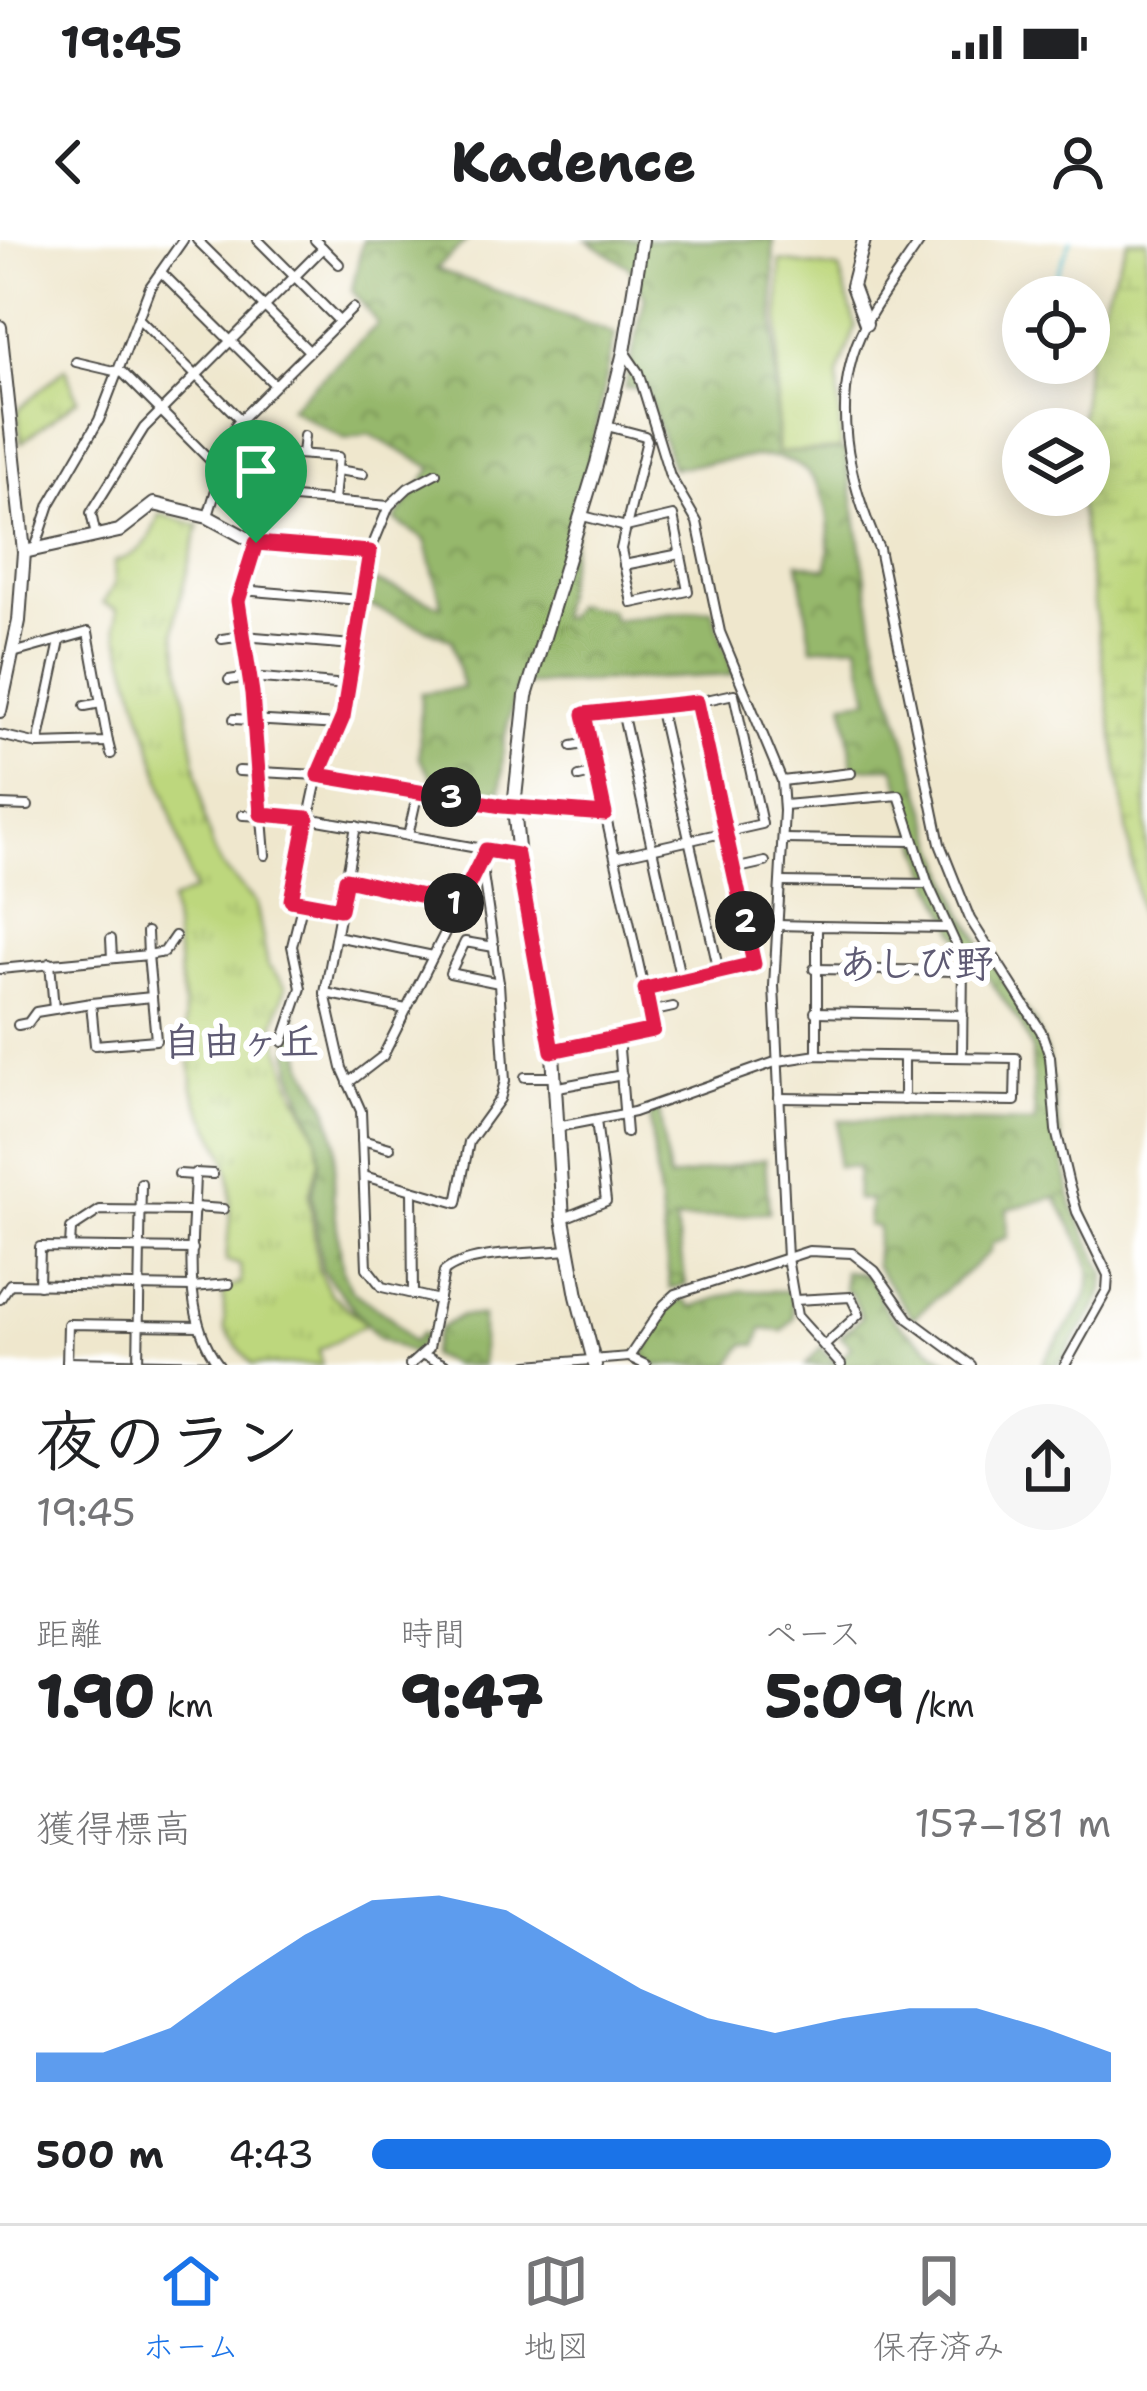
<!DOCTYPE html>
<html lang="ja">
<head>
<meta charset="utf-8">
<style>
	body { margin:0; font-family:"Shantell Sans","Klee One",sans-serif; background:#f6f6f6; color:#202124; height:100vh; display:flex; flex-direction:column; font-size:45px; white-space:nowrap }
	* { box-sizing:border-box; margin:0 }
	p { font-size:39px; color:#757577 }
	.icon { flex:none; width:66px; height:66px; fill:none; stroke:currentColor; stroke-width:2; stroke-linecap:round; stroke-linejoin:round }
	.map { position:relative; height:1125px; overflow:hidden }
	.sheet { display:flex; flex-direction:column; background:#fff; flex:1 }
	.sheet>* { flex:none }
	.fabs { position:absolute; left:1002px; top:36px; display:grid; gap:24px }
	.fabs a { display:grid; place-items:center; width:108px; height:108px; border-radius:50%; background:#fff; box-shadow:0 6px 30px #0003; font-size:60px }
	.pin { position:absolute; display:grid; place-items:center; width:102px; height:102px; color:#fff; margin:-123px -51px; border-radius:50% 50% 50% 0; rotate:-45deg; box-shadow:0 0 12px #0007 }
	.pin .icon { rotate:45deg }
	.km { position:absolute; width:60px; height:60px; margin:-30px; border-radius:50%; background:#222; color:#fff; font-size:33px; line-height:60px; text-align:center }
	.round { display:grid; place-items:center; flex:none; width:126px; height:126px; border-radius:63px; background:#f6f6f6 }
	.summary { display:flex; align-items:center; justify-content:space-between; height:204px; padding:0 36px }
	h1 { font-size:66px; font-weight:800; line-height:90px }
	.metrics { display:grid; grid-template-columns:repeat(3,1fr); gap:18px; height:204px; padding:12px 36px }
	.metrics div { display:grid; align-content:center }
	.metrics b { font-size:60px; font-weight:800 }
	.metrics small { font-size:33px; font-weight:400 }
	.metrics p { font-size:33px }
	.chart { height:336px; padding:24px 36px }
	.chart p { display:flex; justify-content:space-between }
	.chart svg { width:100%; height:216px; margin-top:12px; fill:#1a73e8; opacity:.7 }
	ul { padding:0 36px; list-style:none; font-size:39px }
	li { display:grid; grid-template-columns:192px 144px 1fr; align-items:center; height:90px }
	li i { height:30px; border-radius:15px; background:#1a73e8 }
	.status { display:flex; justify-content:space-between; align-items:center; height:84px; padding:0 60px; background:#fff; direction:ltr }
	.status svg { height:33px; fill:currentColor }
	header { display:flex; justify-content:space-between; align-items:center; height:156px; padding:0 36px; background:#fff; font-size:54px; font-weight:800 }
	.tabs { display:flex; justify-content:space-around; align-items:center; height:168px; border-top:3px solid #e0e0e0; background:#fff; font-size:33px; color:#757577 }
	.tabs a { display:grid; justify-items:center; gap:6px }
	.tabs .on { color:#1a73e8 }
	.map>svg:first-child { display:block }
	.grass { fill:url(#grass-tufts); stroke:#748154; stroke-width:3 }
	.forest { fill:url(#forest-crowns); stroke:#60724c; stroke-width:3 }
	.wetland { fill:url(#wetland-marsh); stroke:#748154; stroke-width:3 }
	.park { fill:#bdd77d; stroke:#748154; stroke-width:3 }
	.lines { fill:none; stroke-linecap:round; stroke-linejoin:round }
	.stream { stroke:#57c1d2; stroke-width:3 }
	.street-casing { stroke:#484743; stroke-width:12 }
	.secondary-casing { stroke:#484743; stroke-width:16 }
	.street { stroke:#fff; stroke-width:8 }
	.secondary { stroke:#fff; stroke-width:12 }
	.route-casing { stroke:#fff; stroke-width:24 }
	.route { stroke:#e11d48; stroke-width:15 }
	.labels { text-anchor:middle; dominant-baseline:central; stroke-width:12; stroke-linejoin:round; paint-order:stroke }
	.quarter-label { font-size:39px; font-weight:bold; fill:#5e5a73; stroke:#fff }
</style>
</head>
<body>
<div class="status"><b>19:45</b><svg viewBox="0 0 49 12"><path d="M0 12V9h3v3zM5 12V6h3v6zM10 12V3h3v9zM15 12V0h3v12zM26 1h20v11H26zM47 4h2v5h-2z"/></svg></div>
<header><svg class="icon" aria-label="back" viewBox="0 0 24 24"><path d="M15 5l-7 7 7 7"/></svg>Kadence<svg class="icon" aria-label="person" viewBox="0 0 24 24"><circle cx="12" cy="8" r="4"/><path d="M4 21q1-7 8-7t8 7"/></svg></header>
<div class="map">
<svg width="1147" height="1125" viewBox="0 0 1147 1125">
	<defs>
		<pattern id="grass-tufts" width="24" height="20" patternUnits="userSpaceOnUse" patternTransform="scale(3)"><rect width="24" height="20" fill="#bdd77d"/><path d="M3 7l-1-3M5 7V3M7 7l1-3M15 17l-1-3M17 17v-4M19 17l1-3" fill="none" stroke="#a3b96c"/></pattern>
		<pattern id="forest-crowns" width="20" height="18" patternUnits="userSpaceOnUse" patternTransform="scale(3)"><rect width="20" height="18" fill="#96b86c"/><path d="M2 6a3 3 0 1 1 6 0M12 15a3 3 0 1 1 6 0" fill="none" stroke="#7b9659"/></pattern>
		<pattern id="wetland-marsh" width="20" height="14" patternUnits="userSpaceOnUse" patternTransform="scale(3)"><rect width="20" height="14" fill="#bdd77d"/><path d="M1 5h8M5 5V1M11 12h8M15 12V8" fill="none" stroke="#a3b96c"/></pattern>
	</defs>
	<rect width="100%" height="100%" fill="#fff"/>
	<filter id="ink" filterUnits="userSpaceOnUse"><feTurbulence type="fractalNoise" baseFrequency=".00833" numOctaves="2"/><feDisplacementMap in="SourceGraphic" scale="24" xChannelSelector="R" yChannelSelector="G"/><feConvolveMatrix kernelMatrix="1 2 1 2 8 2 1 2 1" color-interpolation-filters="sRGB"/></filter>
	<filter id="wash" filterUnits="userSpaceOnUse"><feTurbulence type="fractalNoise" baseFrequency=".004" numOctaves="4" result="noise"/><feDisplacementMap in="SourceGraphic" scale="48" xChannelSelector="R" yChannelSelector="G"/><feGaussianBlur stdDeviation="2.7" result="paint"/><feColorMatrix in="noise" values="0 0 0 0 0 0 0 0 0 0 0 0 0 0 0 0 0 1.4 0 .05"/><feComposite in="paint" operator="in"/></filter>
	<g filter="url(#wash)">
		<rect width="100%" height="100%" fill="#efe7cd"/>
		<!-- grass -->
		<g class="grass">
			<path d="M 65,128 L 78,159 L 21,203 L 18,170 Z"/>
			<path d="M 159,274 L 199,285 L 176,374 L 175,394 L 205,580 L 213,609 L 222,626 L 256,663 L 268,726 L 286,746 L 274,787 L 291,844 L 317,896 L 320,921 L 309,954 L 318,1030 L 331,1054 L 367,1084 L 319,1110 L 322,1125 L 252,1125 L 225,1090 L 223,1051 L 241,1043 L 240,1025 L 226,1021 C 228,987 236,950 225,917 C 216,893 200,873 193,848 L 171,661 L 194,651 L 116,388 L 117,369 L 103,363 L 115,343 L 114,322 C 142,314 150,302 159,274 Z"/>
		</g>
		<!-- forest -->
		<g class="forest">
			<path d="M 363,0 L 467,0 L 436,29 L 615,94 L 558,378 L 566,378 L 574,365 L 610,370 L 613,380 L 712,369 L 734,435 L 517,445 L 504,500 L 500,561 L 441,551 L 419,518 L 421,453 L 463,448 L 452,400 L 364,363 L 372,340 L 442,366 L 425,300 L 395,280 L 432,228 L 369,194 L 345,199 L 290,168 L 378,84 L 352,50 Z"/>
			<path d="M 587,0 L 773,0 L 777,213 L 845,210 L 877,406 L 937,603 L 962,670 L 998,732 L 1035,783 L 1047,815 L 1072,965 L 1105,1033 C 1107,1066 1073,1096 1060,1125 L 1042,1125 C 1055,1096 1099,1061 1089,1025 C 1083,1002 1066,979 1056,957 L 1007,969 L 1008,997 L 992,1003 L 990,1012 L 913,1078 L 875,1025 L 878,987 L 868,985 L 870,960 L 856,959 L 858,927 L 837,926 L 839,880 L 1035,883 L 1032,810 L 1021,785 L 956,692 L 932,641 L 894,527 L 853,528 L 844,462 L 869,459 L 858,404 L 812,408 L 798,323 L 827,329 C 832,287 832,230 779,218 C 758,213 698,225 673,228 L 646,149 L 625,148 L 645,57 L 629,27 Z"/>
			<path d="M 294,768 L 304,825 L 326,864 L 336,901 L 333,956 L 343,1033 L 352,1051 L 391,1078 L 412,1102 L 422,1093 L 426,1097 L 412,1113 L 377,1097 L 322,1030 L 312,954 L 320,921 L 317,896 L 292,832 L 289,808 Z"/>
			<path d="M 659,870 L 669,939 L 765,919 L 769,972 L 675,981 L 686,1044 L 670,1049 L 649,874 Z"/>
			<path d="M 844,1031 C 881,1031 872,1056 890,1075 C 908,1094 933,1109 953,1125 L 806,1125 L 821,1107 L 836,1123 L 851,1107 L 840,1096 L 862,1077 L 851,1053 L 845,1051 Z"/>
			<path d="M 740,1051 L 790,1051 L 794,1078 L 783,1091 L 762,1089 L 756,1105 L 745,1104 L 730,1125 L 651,1125 L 642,1120 L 666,1069 L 684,1059 L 691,1067 Z"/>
			<path d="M 460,1076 L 482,1076 L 482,1125 L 453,1125 L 430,1115 L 439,1089 Z"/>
		</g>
		<!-- wetland -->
		<path class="wetland" d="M 1128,0 L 1147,0 L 1147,724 L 1078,255 L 1089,255 L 1089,189 L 1080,189 L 1089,97 Z"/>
		<!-- park -->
		<path class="park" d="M 780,21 L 839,29 L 856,86 L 838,135 L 841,209 L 777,213 Z"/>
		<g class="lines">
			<!-- stream -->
			<path class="stream" d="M 1047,57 L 1071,0"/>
		</g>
	</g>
	<g filter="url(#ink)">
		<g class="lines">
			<!-- street casing -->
			<g class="street-casing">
				<g id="street">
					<path d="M 197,0 L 309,111"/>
					<path d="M 258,0 L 339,81"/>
					<path d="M 315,0 L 339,24"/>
					<path d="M 921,0 C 903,28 880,56 865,85 C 828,157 848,240 879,309 L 940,604 L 970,679 L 1041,791 L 1050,817 L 1056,890 L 1069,945 L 1077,972 L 1108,1035 L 1107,1050 L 1065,1125"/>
					<path d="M 161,32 L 275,145"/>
					<path d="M 139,79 L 240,179"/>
					<path d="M 625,113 L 638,132 L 670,236 L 697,282 L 720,392 L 782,541 L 784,571 L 774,746 L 787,1018 L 797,1076 L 841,1125"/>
					<path d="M 76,122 L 123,133 L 221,231"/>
					<path d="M 302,214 L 304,196"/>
					<path d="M 337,230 L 363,234"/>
					<path d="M 270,256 L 389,266"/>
					<path d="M 208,276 L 236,184 L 353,68"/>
					<path d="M 583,276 L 626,287 L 647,200 L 645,196 L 607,186"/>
					<path d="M 673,276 L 688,351 L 632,363 L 621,309 L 626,287 Z"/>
					<path d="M 96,296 L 91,273 L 144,188 L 323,8"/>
					<path d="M 256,303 L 370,312"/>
					<path d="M 35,309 L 50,264 L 99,180 L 150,47 L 183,0"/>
					<path d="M 624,325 L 680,314"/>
					<path d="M 241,350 L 360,360"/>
					<path d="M 222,399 L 243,396 L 353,405"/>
					<path d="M 229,440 L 249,437 L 348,445"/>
					<path d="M 85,466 L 101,463"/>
					<path d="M 659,466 L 719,732"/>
					<path d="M 622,471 L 681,741"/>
					<path d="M 234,479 L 340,485"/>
					<path d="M 0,495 L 38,504 L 108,502 L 88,392 L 13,413"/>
					<path d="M 108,502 L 111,514"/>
					<path d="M 38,504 L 60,401"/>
					<path d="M 572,506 L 590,503"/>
					<path d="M 239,531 L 318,535 L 502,566 L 606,574"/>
					<path d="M 579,537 L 596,533"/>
					<path d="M 782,541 L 851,533"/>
					<path d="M 0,565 L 28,566"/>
					<path d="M 784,565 L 899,555 L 928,644 L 963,720 L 962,817"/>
					<path d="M 243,575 L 307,578 L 517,615"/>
					<path d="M 356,586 L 325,753 L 342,828 L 361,871 L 367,1028 L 382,1047 L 439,1060"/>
					<path d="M 408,596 L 418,551"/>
					<path d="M 783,599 L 913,601"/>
					<path d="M 265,615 L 252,453 L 238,361 L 283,213 L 338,217 L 334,261"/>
					<path d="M 734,629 L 765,622"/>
					<path d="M 346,639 L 459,665"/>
					<path d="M 781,642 L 928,644"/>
					<path d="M 341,669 L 291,660 L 318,535 L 343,477 L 370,312 L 389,266 L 408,248 L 436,233"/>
					<path d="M 777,685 L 817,686"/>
					<path d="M 147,692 L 148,715 L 164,712 L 175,696"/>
					<path d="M 336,696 L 433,716"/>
					<path d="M 111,699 L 112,718"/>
					<path d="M 494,707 L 465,702 L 450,733 L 499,743"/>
					<path d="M 50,723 L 54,769"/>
					<path d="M 0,729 L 148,715 L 156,800 L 95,805 L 91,763 L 36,772 L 28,783 L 18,785"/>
					<path d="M 814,729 L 963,731"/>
					<path d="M 645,749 L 754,724 L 697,462"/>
					<path d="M 325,753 L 406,769"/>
					<path d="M 91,763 L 152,757"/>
					<path d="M 650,772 L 673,767"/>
					<path d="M 815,772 L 963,775"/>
					<path d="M 618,797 L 626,893"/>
					<path d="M 283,802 L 301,748 L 292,706 L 303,662"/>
					<path d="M 553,811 L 653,789 L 583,474 L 697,462 L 734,454 L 762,584 L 615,617"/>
					<path d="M 817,815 L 817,686 L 947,688"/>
					<path d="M 525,837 L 553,837"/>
					<path d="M 348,843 L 383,816 L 481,621"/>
					<path d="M 553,848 L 622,835"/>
					<path d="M 904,860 L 904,817"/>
					<path d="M 557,887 L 634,872 L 778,821 L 817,815 L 1016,818 L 1015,861 L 779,858"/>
					<path d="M 362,900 L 390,908"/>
					<path d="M 179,934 L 195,935"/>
					<path d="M 213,934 L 195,933 C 194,995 179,1073 219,1125"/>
					<path d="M 364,936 L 457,963 L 469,902 L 500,859 L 505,841 L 499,743 L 481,621"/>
					<path d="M 412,950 L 413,1055"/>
					<path d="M 194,967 L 223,969"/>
					<path d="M 564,978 L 606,961 L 596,880"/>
					<path d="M 70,1007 L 71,989 L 100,970 L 194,971"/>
					<path d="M 39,1045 L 40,1007 L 193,1009"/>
					<path d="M 0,1059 L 10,1044 L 193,1047 L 229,1044"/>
					<path d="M 795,1060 L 851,1057 L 859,1074 L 824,1106"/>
					<path d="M 424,1115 L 445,1125"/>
					<path d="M 629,1117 L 646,1125"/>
					<path d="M 67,1122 L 219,1125"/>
					<path d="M 67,1125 L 68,1084 L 199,1086"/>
					<path d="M 138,1125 L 141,943"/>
					<path d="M 410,1125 L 429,1108 L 444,1032 C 467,1011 535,1014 567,1010"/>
					<path d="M 528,1125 L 629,1117 L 664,1065 L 676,1054 L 809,1011 L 852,1013 L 875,1031 L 909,1079 L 971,1125"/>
				</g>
			</g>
			<!-- secondary casing -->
			<g class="secondary-casing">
				<g id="secondary">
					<path d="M 864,0 L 852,46 L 866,84"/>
					<path d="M 0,87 L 24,312 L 19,381 L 0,471"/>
					<path d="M 24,312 L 119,291 L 154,264 L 208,277 L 256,303"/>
					<path d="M 595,1125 L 577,1056 L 563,979 L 552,797 L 522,649 L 514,567 L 526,456 L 597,223 L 624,112 L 642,0"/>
				</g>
			</g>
			<!-- street -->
			<use href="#street" class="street"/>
			<!-- secondary -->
			<use href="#secondary" class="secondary"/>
		</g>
	</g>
	<g class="lines" filter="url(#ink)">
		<!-- route casing -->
		<g class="route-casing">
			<path id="route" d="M 256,303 L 370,312 L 343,477 L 318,535 L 502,566 L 605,574 L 584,474 L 697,462 L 754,724 L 645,749 L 653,790 L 552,811 L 517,615 L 486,610 L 459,664 L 346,639 L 340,669 L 291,660 L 307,578 L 261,574 L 252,453 L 238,361 Z"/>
		</g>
		<!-- route -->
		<use href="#route" class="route"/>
	</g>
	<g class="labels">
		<!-- quarter labels -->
		<g class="quarter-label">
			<text x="916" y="723">あしび野</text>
			<text x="241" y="801">自由ヶ丘</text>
		</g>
	</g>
</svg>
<div class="fabs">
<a><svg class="icon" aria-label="locate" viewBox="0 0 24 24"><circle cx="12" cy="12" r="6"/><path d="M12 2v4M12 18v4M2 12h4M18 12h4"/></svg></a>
<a><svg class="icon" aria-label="layers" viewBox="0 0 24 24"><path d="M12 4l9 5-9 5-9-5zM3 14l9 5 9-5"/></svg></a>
</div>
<div class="pin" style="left:256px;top:303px;background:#1e9e55"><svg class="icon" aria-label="arrive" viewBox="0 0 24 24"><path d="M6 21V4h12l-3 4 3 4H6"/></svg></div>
<b class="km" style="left:454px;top:663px">1</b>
<b class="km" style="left:745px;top:681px">2</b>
<b class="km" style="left:451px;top:557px">3</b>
</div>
<section class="sheet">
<div class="summary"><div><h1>夜のラン</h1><p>19:45</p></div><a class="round"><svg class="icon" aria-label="share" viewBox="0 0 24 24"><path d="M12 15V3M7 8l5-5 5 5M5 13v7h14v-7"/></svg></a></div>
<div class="metrics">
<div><p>距離</p><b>1.90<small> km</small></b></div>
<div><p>時間</p><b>9:47</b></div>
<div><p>ペース</p><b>5:09<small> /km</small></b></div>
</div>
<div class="chart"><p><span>獲得標高</span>157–181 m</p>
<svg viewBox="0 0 160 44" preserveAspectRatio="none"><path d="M0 44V38L10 38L20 33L30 23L40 14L50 7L60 6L70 9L80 17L90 25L100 31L110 34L120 31L130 29L140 29L150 33L160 38V44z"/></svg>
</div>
<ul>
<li><b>500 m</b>4:43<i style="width:100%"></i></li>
</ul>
</section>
<nav class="tabs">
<a class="on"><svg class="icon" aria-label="home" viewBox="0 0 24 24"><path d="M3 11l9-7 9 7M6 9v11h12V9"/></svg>ホーム</a>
<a><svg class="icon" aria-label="map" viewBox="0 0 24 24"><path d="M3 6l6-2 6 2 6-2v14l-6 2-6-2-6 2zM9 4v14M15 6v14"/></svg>地図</a>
<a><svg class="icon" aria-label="saved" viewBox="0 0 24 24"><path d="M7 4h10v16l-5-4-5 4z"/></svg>保存済み</a>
</nav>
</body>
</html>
